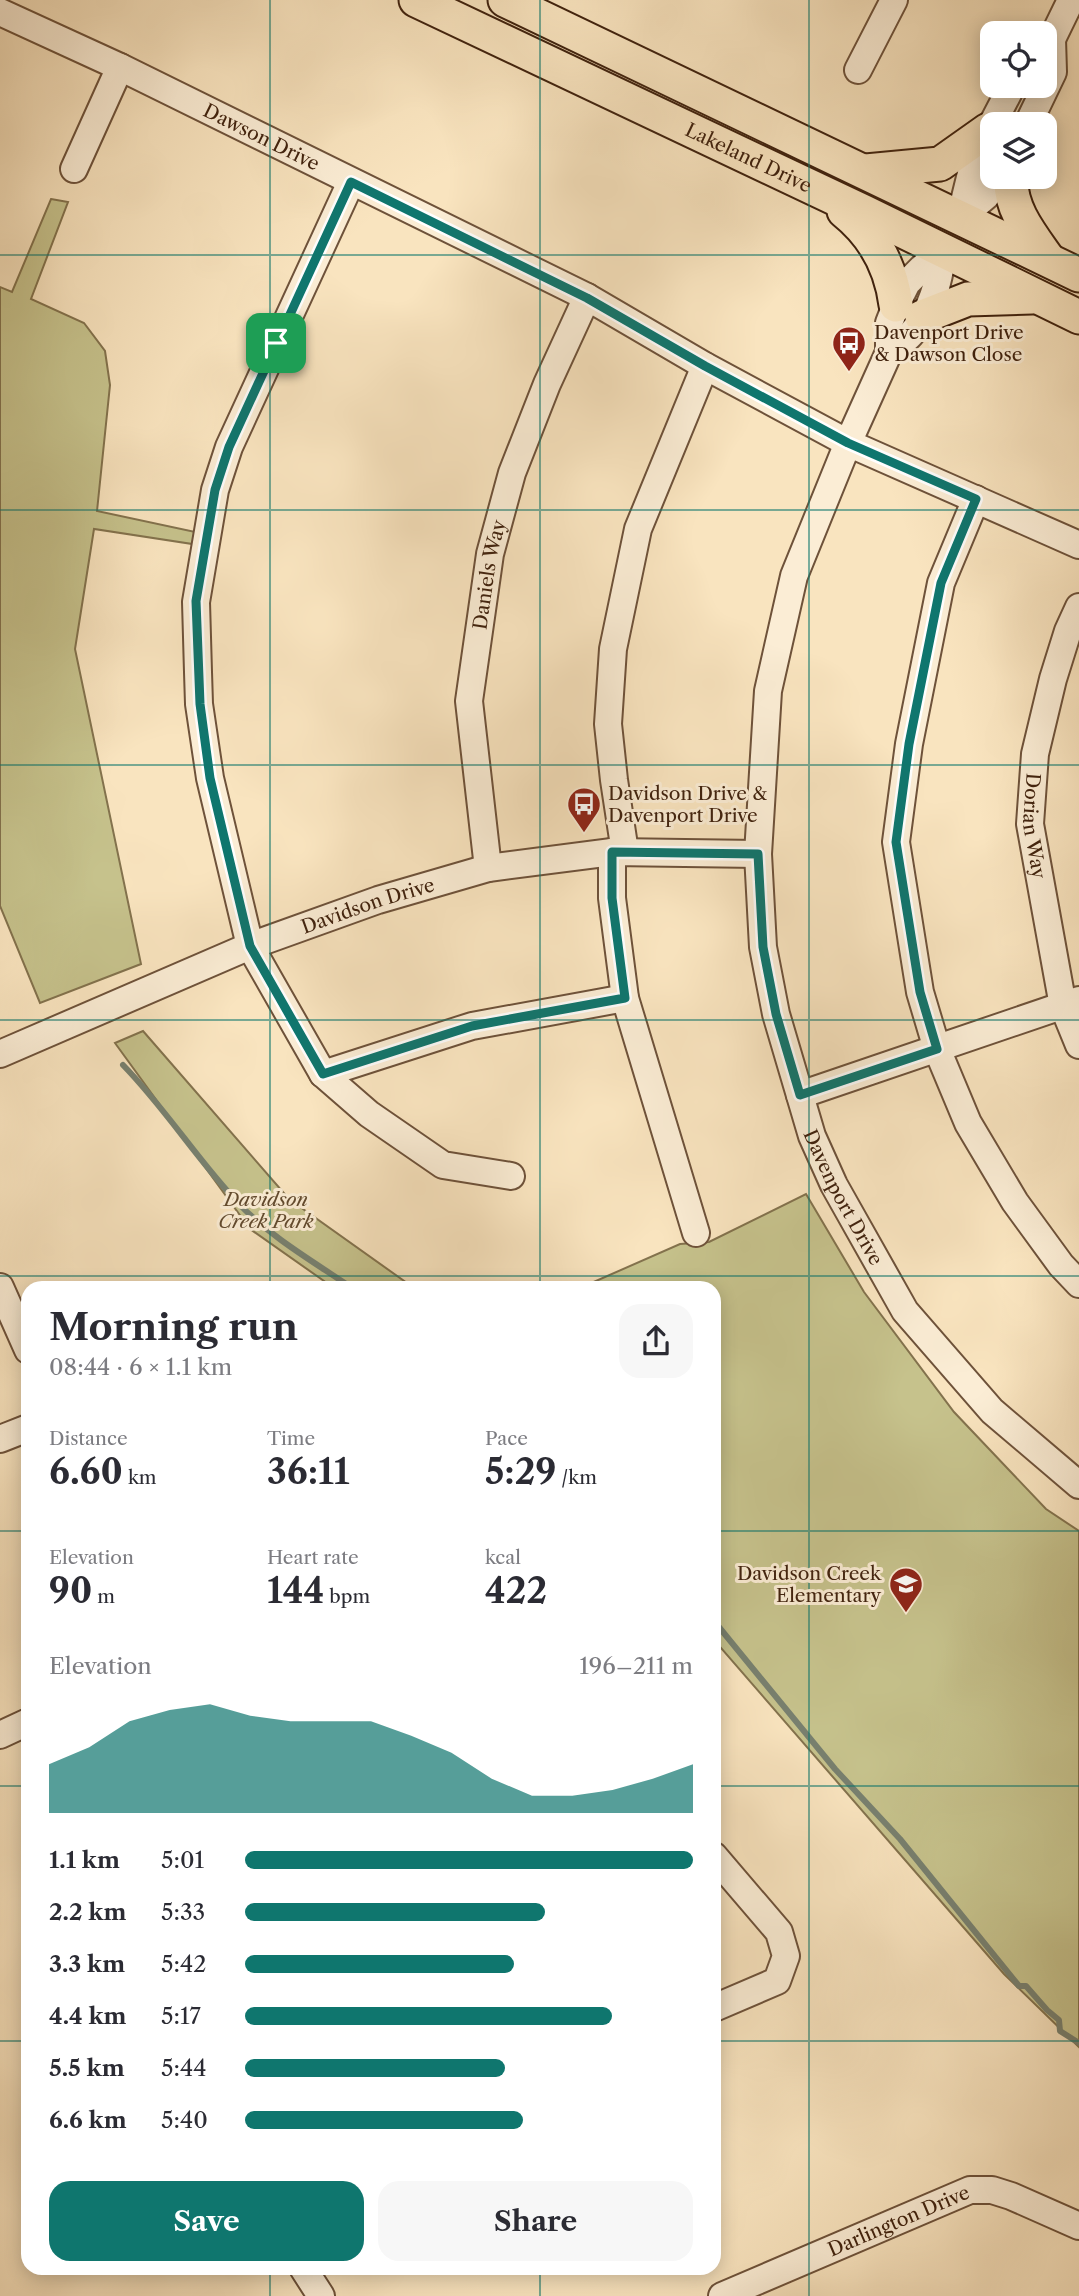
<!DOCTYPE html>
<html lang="en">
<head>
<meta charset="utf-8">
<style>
	body { margin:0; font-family:"Libre Caslon Text",serif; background:#f7f7f7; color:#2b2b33; height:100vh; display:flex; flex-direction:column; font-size:26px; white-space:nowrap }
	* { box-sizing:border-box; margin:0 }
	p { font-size:23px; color:#7c7c81 }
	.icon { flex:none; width:38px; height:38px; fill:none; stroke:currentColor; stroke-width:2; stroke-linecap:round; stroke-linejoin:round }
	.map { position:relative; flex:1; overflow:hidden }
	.drawer { position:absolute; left:21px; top:1281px; width:700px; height:994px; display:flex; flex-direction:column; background:#fff; border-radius:21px; box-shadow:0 4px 18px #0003 }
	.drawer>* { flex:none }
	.buttons { position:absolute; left:980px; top:21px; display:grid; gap:14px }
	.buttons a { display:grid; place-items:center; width:77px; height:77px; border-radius:14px; background:#fff; box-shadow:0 4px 18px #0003; font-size:35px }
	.pin { position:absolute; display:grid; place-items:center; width:60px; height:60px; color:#fff; margin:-30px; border-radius:14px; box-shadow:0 4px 10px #0006 }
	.round { display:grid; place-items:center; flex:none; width:74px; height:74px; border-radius:21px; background:#f7f7f7 }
	.head { display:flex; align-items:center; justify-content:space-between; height:119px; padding:0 28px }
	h1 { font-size:38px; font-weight:700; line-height:52px }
	.figures { display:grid; grid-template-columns:repeat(3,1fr); gap:10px; height:119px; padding:7px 28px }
	.figures div { display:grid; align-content:center }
	.figures b { font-size:35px; font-weight:700 }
	.figures small { font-size:19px; font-weight:400 }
	.figures p { font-size:19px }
	.chart { height:196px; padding:14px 28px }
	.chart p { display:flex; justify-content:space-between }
	.chart svg { width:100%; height:126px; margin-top:7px; fill:#0f766e; opacity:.7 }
	.cta { display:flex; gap:14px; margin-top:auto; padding:14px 28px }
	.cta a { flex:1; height:80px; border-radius:21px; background:#0f766e; color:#fff; font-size:28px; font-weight:700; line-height:80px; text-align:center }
	.cta a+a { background:#f7f7f7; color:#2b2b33 }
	ul { padding:0 28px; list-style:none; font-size:23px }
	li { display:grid; grid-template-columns:112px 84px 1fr; align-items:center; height:52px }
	li i { height:18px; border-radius:9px; background:#0f766e }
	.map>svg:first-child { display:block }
	.green { fill:#c6c28c; stroke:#83724d; stroke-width:2 }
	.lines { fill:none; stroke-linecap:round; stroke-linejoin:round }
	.stream { stroke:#78806f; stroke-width:6 }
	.minor-casing { stroke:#6e523a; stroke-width:30 }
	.major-casing { stroke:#40220e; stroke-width:37 }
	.minor { stroke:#fbedd5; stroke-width:26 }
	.major { stroke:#f9e4bf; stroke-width:33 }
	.route-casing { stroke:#fff; stroke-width:14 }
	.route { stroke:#0f766e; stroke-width:9 }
	.grid { fill:none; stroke:#0f766e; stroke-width:2; stroke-opacity:0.55 }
	.labels { text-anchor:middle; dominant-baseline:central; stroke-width:6; stroke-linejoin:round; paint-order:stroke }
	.street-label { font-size:19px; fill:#40220e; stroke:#fbedd5 }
	.poi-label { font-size:19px; fill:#40220e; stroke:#fbedd5; text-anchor:start }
	.park-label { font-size:19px; font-style:italic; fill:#624a2e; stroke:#fbedd5 }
</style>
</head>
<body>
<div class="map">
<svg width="1079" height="2296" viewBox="0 0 1079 2296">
	<rect width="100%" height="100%" fill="#f9e4bf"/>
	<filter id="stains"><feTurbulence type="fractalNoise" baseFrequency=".00286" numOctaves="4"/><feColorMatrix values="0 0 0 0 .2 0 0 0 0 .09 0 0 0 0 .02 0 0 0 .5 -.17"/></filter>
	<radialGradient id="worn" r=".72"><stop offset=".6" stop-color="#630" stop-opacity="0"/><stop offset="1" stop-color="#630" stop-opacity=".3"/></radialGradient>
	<!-- green -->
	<g class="green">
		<path d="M 51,199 L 68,202 L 31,299 L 84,323 L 105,351 L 110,385 L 97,511 L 200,533 L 199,545 L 94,529 L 75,649 L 141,964 L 40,1003 L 0,906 L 0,287 L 12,292 Z"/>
		<path d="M 143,1031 L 289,1199 L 414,1288 L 334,1288 L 250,1229 L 115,1043 Z"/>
		<path d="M 806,1194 L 864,1292 L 954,1412 L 1046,1509 L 1079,1531 L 1079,2047 L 1004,1974 L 714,1640 L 714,1288 L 580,1288 L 680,1244 L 709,1242 Z"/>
	</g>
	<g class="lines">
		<!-- stream -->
		<g class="stream">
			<path d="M 123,1065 C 166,1109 198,1161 240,1205 C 272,1238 314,1262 352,1288"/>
			<path d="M 714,1621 L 835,1769 L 900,1839 L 1019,1986 L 1026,1986 L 1047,2010 L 1059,2020 L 1060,2031 L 1079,2043"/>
		</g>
		<!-- minor casing -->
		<g class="minor-casing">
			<g id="minor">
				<path id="s1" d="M 0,12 L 120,67 L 587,297 L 705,366 L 848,443 L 1079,545"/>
				<path d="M 1045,44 L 1052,39 L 1071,0"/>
				<path d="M 858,70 L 894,0"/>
				<path d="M 1028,124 L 1053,72 L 1052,39"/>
				<path d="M 74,169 L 120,67"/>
				<path d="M 351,182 L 229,447 L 215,490 L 196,602 L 198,672 L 199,704 L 210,778 L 250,946 L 323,1074 L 369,1114 L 443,1165 L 511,1176"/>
				<path d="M 960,218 L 975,157 L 1012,86"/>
				<path d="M 960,218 L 986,196 L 1000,177"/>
				<path id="s2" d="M 943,251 L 922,268 L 907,283 L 896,305 L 889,323 L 889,352 L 848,443 L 794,576 L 768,691 L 758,854 L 763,947 L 776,1014 L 812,1136 L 834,1185 L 905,1311 L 992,1411 L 1079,1485"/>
				<path d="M 889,352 C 896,346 905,341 911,334 C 932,312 939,281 943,251"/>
				<path d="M 976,499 L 941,583 L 909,744 L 896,842 L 920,992 L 937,1049 L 968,1123 L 1015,1202 L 1061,1265 L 1079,1284"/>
				<path id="s3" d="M 1079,607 L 1068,631 L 1053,679 L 1035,754 L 1030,824 L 1063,1006 L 1079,1045"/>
				<path d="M 612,852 L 612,898 L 625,998 L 696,1233"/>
				<path d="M 625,852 L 614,780 L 608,724 L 613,649 L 638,529 L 705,366"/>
				<path id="s4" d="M 488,868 L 469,701 L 490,554 L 512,473 L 547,384 L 587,297"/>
				<path id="s5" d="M 0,1054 L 250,946 L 378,900 L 488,868 L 612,852 L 758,854"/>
				<path d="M 323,1074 L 472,1026 L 625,998"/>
				<path d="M 800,1095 L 1079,1000"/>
				<path d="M 0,1287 L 28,1350"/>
				<path d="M 0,1439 L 28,1428"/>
				<path d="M 0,1735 L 28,1722"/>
				<path d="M 714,1856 L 779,1932 L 786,1956 L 777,1981 L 714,2008"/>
				<path d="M 303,2268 L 321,2296"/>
				<path id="s6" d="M 722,2296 L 970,2190 L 992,2190 L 1011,2196 L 1079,2226"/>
			</g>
		</g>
		<!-- major casing -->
		<g class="major-casing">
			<g id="major">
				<path id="s7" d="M 416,0 L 864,212 L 1079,317"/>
				<path d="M 505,0 L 1079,275"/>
				<path d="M 866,171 L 940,164 L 988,130"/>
				<path d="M 1011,177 C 1009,208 1031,235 1048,259"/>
				<path d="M 844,211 C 874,235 891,266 896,305"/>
				<path d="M 922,317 L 968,299 L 1032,297"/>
			</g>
		</g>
		<!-- minor -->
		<use href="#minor" class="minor"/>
		<!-- major -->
		<use href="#major" class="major"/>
	</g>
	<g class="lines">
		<!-- route casing -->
		<g class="route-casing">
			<path id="route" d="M 351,182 L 587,298 L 705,366 L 848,443 L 976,499 L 941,583 L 909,744 L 896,842 L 920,992 L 937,1049 L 800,1095 L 776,1014 L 763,947 L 758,854 L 612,852 L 612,898 L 625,998 L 472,1026 L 323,1074 L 250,946 L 210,778 L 200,704 L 196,601 L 215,490 L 229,447 Z"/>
		</g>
		<!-- route -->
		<use href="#route" class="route"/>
	</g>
	<!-- grid -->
	<path class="grid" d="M 270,0 L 270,1288M 540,0 L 540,1288M 809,0 L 809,2296M 0,255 L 1079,255M 0,510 L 1079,510M 0,765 L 1079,765M 0,1020 L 1079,1020M 0,1276 L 1079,1276M 0,1531 L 28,1531M 714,1531 L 1079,1531M 0,1786 L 28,1786M 714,1786 L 1079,1786M 0,2041 L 28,2041M 714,2041 L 1079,2041M 270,2268 L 270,2296M 540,2268 L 540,2296"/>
	<!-- icons -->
	<defs>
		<g id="bus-pin" transform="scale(1.75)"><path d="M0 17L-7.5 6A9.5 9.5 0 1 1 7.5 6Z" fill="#8f2418" stroke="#fbedd5"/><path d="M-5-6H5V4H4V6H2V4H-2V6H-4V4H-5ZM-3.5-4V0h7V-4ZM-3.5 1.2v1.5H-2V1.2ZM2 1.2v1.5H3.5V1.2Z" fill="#fff"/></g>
		<g id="school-pin" transform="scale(1.75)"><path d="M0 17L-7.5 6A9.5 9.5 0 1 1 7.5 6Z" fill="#8f2418" stroke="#fbedd5"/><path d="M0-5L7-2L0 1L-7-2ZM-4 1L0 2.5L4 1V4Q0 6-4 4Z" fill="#fff"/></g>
	</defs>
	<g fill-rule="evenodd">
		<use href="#bus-pin" x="849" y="343"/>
		<use href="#bus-pin" x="584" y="804"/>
		<use href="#school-pin" x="906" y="1584"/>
	</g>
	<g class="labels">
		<!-- street labels -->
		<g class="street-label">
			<text stroke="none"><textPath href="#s1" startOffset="290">Dawson Drive</textPath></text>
			<text stroke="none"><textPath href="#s7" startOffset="368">Lakeland Drive</textPath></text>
			<text stroke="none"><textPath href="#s4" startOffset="296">Daniels Way</textPath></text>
			<text stroke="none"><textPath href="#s3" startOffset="226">Dorian Way</textPath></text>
			<text stroke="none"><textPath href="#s5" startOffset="397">Davidson Drive</textPath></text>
			<text stroke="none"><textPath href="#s2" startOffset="1003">Davenport Drive</textPath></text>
			<text stroke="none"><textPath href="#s6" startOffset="192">Darlington Drive</textPath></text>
		</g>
		<!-- poi labels -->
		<g class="poi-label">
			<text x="874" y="332">Davenport Drive<tspan x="874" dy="22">&amp; Dawson Close</tspan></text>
			<text x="608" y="793">Davidson Drive &amp;<tspan x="608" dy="22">Davenport Drive</tspan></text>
			<text x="881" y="1573" text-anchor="end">Davidson Creek<tspan x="881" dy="22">Elementary</tspan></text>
		</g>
		<!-- park labels -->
		<g class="park-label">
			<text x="266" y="1199">Davidson<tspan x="266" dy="22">Creek Park</tspan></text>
		</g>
	</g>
	<rect width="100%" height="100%" filter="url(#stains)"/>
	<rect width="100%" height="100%" fill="url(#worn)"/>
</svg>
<div class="buttons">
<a><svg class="icon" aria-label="locate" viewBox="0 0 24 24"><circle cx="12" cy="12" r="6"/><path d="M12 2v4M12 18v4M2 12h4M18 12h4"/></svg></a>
<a><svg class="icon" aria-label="layers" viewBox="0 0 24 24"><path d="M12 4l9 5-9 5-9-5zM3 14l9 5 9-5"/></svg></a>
</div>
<div class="pin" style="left:276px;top:343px;background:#1e9e55"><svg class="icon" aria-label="arrive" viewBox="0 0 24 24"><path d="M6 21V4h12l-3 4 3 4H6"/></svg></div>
<section class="drawer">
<div class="head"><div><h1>Morning run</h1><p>08:44 · 6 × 1.1 km</p></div><a class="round"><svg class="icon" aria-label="share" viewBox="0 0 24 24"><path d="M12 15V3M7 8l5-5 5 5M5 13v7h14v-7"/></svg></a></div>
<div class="figures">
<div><p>Distance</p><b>6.60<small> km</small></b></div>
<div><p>Time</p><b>36:11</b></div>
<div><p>Pace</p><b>5:29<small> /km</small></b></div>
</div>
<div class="figures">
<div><p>Elevation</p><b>90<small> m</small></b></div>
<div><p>Heart rate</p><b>144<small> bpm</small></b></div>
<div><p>kcal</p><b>422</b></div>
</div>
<div class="chart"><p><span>Elevation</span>196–211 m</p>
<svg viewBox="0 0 160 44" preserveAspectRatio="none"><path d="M0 44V27L10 21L20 12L30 8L40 6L50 10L60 12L70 12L80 12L90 17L100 23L110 32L120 38L130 38L140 36L150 32L160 27V44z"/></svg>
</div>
<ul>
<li><b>1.1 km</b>5:01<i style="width:100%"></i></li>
<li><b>2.2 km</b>5:33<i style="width:67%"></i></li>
<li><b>3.3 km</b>5:42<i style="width:60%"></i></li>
<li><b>4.4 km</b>5:17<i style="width:82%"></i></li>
<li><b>5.5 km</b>5:44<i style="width:58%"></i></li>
<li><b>6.6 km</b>5:40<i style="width:62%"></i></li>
</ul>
<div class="cta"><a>Save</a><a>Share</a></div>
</section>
</div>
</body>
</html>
